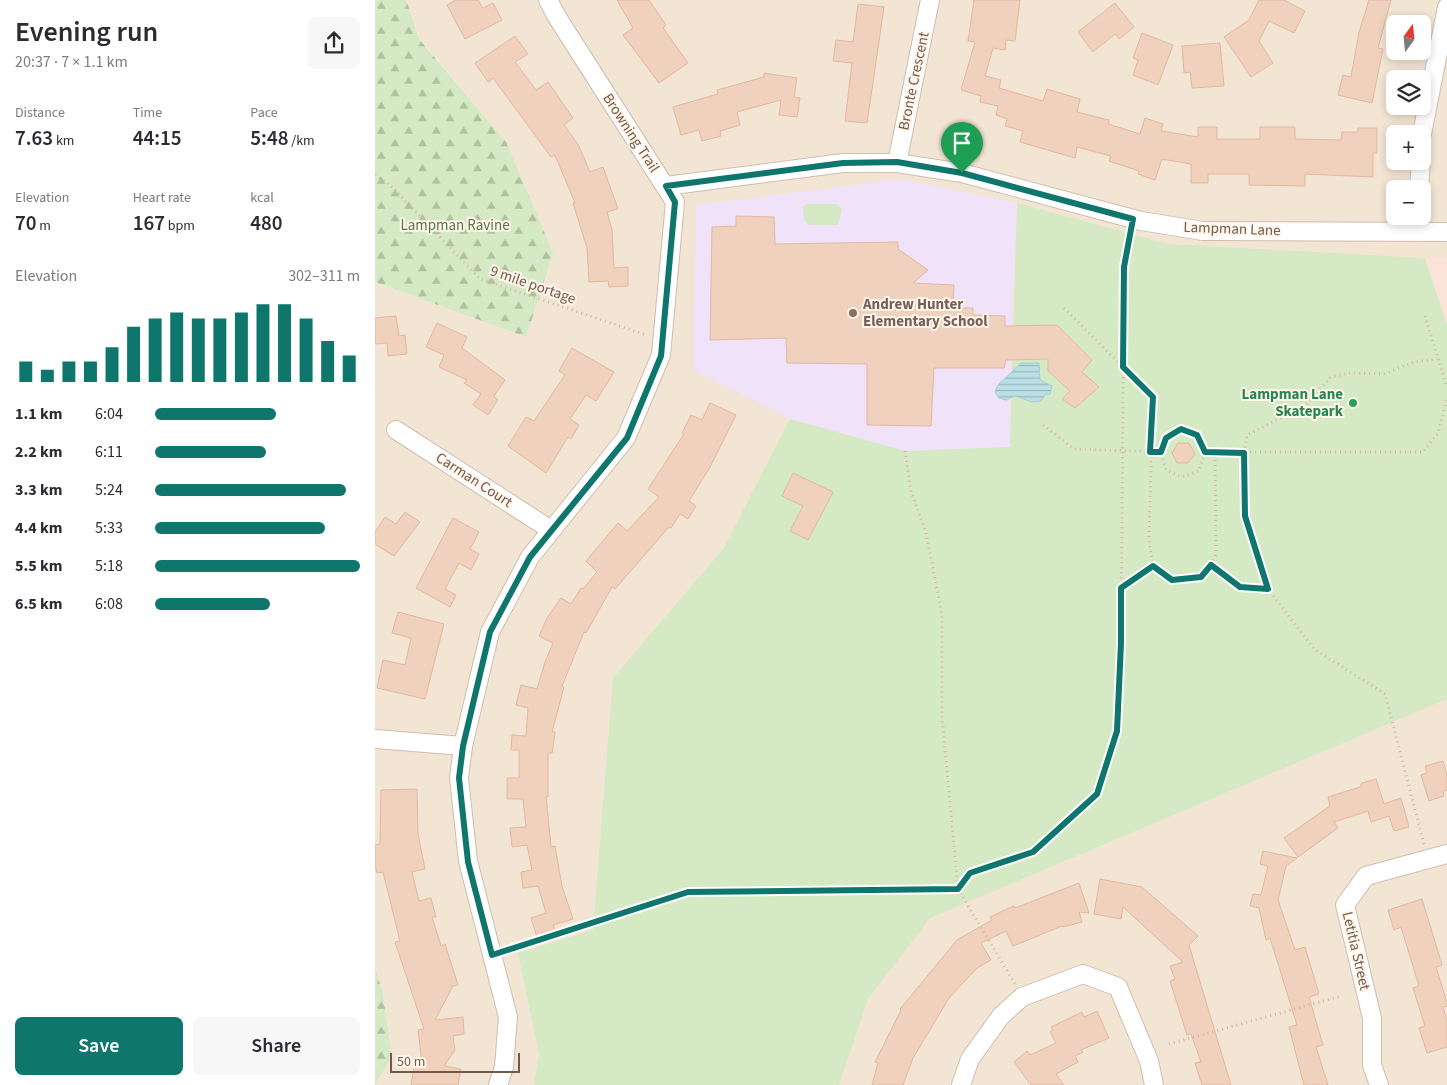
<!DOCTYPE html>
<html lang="en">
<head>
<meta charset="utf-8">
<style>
	body { margin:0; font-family:"Source Sans 3",sans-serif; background:#f7f7f7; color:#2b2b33; height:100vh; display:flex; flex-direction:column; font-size:19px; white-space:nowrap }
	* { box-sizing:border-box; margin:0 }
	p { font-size:16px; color:#7c7c81 }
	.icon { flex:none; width:28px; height:28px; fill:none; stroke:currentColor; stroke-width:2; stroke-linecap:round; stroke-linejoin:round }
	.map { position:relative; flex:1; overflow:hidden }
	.side { display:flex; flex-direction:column; background:#fff; width:375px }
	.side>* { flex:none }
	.needle { width:32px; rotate:15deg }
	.fabs { position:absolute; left:1011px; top:15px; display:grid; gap:10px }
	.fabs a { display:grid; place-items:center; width:45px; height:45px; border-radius:8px; background:#fff; box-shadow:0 2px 8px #0003; font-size:25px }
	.scale { position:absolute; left:15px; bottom:12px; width:130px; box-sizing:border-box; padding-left:5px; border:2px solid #74594b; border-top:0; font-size:14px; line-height:18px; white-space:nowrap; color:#74594b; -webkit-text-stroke:4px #fff7ec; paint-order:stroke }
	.pin { position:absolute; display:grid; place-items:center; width:42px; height:42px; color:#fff; margin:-51px -21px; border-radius:50% 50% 50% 0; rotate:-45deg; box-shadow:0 0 5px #0007 }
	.pin .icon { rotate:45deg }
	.round { display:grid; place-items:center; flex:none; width:52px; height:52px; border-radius:8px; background:#f7f7f7 }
	.head { display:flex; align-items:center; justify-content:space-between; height:85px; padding:0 15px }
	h1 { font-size:28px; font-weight:600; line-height:38px }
	.metrics { display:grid; grid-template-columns:repeat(3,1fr); gap:8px; height:85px; padding:5px 15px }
	.metrics div { display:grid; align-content:center }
	.metrics b { font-size:21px; font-weight:600 }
	.metrics small { font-size:14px; font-weight:400 }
	.metrics p { font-size:14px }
	.chart { height:140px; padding:10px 15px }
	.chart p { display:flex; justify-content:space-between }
	.chart svg { width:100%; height:90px; margin-top:5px; stroke:#0f766e; stroke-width:6 }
	.button { display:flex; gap:10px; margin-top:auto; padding:10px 15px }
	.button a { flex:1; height:58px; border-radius:8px; background:#0f766e; color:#fff; font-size:20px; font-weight:600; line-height:58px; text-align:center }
	.button a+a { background:#f7f7f7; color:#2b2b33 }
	ul { padding:0 15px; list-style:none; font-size:16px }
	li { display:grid; grid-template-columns:80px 60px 1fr; align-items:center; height:38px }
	li i { height:12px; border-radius:6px; background:#0f766e }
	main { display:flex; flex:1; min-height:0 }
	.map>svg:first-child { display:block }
	.residential { fill:#f3e5d4; fill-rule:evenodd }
	.commercial { fill:#fce3d9 }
	.education { fill:#f0e2f8 }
	.green { fill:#d4e9c4 }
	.forest { fill:url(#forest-firs) }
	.water { fill:url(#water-rules); stroke:#a1cfd6 }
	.building { fill:#f0d1be; stroke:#e3b89e }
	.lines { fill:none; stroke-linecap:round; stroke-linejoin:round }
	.street-casing { stroke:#cfbdaf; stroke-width:20 }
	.path { stroke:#d5b4a1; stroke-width:3; stroke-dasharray:1 4; stroke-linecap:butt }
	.street { stroke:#fff; stroke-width:18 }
	.route-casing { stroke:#fff; stroke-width:10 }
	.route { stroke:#0f766e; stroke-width:6 }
	.education-dot { fill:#8d6e63; stroke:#fff7ec; stroke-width:2 }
	.leisure-dot { fill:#2e9e5b; stroke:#fff7ec; stroke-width:2 }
	.labels { text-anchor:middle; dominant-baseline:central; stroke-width:4; stroke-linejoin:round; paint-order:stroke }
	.street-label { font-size:15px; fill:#74594b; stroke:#fff7ec }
	.park-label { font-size:15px; fill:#547943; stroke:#fff7ec }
	.education-label { font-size:15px; font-weight:bold; fill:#785e54; stroke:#fff7ec; text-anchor:start }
	.leisure-label { font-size:15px; font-weight:bold; fill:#27864d; stroke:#fff7ec; text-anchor:end }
</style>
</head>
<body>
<main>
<section class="side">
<div class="head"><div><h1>Evening run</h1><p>20:37 · 7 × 1.1 km</p></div><a class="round"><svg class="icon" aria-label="share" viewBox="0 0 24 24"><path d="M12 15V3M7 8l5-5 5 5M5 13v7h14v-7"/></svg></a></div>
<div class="metrics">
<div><p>Distance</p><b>7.63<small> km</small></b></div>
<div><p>Time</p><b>44:15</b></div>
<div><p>Pace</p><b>5:48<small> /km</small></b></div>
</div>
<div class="metrics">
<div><p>Elevation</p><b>70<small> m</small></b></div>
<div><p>Heart rate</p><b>167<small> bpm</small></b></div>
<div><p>kcal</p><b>480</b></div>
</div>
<div class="chart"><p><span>Elevation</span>302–311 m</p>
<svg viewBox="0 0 160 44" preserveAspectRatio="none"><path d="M5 44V34M15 44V38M25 44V34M35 44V34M45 44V27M55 44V17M65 44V13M75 44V10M85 44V13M95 44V13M105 44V10M115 44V6M125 44V6M135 44V13M145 44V24M155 44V31"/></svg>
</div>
<ul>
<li><b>1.1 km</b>6:04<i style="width:59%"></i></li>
<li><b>2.2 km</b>6:11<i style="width:54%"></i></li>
<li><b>3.3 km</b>5:24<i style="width:93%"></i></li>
<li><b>4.4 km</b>5:33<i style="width:83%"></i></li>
<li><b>5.5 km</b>5:18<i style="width:100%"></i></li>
<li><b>6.5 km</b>6:08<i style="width:56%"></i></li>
</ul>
<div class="button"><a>Save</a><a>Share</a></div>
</section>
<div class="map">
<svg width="1072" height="1085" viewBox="0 0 1072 1085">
	<defs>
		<pattern id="forest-firs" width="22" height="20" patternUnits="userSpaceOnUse" patternTransform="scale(1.25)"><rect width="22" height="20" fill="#d4e9c4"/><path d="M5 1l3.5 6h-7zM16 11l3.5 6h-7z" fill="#b1c0a1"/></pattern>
		<pattern id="water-rules" width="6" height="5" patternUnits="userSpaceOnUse" patternTransform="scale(1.25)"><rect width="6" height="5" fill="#badfe5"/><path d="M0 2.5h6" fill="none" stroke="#9cb8bc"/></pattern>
	</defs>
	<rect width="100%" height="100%" fill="#fcf3e5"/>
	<!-- residential -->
	<path class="residential" d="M 31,0 L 1072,0 L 1072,1085 L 0,1085 L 17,1057 L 8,994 L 0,966 L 0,282 L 151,337 L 131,142 L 45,39 ZM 1020,24 L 1048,24 L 1048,51 L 1020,51 ZM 1020,79 L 1048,79 L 1048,106 L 1020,106 ZM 1020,134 L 1048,134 L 1048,161 L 1020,161 ZM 1020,189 L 1048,189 L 1048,216 L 1020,216 Z"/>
	<!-- commercial -->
	<path class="commercial" d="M 1050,258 L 1072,258 L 1072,325 Z"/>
	<!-- education -->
	<path class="education" d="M 526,179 L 642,203 L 637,308 L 635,447 L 530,451 L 415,419 L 318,370 L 321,205 Z"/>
	<!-- green -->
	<g class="green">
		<path d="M 642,203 L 793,244 L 1050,258 L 1072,325 L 1072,699 L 555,918 L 493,999 L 464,1085 L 159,1085 L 164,1054 L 143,953 L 218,930 L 238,678 L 349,548 L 415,419 L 530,451 L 635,447 Z"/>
		<path d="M 431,204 L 463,204 L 467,210 L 463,225 L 434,225 L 429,219 L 428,207 Z"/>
	</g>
	<!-- forest -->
	<g class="forest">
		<path d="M 0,0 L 31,0 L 45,40 L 131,142 L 178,253 L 151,337 L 0,282 Z"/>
		<path d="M 0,966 L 8,994 L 17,1057 L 0,1085 Z"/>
	</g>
	<!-- water -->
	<path class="water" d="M 646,363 L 664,363 L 665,380 L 677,386 L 675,394 L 671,394 L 666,401 L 657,402 L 640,396 L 631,400 L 624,398 L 620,392 L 623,385 Z"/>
	<!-- building -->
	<g class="building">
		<path d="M 81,0 L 103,0 L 108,8 L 118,3 L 127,20 L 90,39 L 72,5 Z"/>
		<path d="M 242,0 L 274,0 L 291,25 L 288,28 L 313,63 L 284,83 L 248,35 L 258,28 Z"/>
		<path d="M 599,0 L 645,0 L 640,41 L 631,40 L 630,50 L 618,48 L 610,76 L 626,80 L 624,88 L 668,101 L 672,89 L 705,99 L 702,112 L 734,120 L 733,124 L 765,134 L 770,118 L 788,124 L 786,131 L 823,137 L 823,127 L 842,127 L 842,139 L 885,139 L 885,127 L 920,127 L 920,139 L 966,140 L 967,132 L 983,132 L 983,128 L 1002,128 L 1002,153 L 998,153 L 998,177 L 930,174 L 930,186 L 874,185 L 874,174 L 833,174 L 833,183 L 816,183 L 816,164 L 787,159 L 780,180 L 763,174 L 764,171 L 734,161 L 736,156 L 702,147 L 700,158 L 645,142 L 648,131 L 630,126 L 632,119 L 621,115 L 623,106 L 605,102 L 606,96 L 586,90 L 600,42 L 593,41 Z"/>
		<path d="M 884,0 L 909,0 L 930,11 L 919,33 L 894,21 L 884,41 L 898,63 L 876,77 L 849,37 L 874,20 Z"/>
		<path d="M 994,0 L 1016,0 L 1003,48 L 1008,49 L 997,103 L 963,95 L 968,75 L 976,77 L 984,32 Z"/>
		<path d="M 740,3 L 759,27 L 744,39 L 740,34 L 718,52 L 703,32 Z"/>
		<path d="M 483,4 L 509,7 L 492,123 L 470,121 L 477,63 L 458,61 L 461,40 L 478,42 Z"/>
		<path d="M 767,33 L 798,45 L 783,85 L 758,75 L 763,60 L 758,58 Z"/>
		<path d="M 140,36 L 153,54 L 140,62 L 161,90 L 173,82 L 198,118 L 189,125 L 204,146 L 215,172 L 228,167 L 243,209 L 232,212 L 237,230 L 239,268 L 253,267 L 253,286 L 234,287 L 233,281 L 214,282 L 212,248 L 198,203 L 200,203 L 180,155 L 176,157 L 118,78 L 113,82 L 100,63 Z"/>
		<path d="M 845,43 L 849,86 L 817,88 L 815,72 L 809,73 L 807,46 Z"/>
		<path d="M 389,73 L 422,78 L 419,97 L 425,98 L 422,117 L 404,115 L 406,100 L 362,112 L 365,125 L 345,131 L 346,136 L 327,141 L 324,130 L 306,135 L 298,107 L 343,94 L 342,90 L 389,77 Z"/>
		<path d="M 361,216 L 399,217 L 400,244 L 523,242 L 523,249 L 553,270 L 538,283 L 579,285 L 578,308 L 598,308 L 598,315 L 630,316 L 630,326 L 682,325 L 717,360 L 707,372 L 724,387 L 700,408 L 687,399 L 695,391 L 673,371 L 673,359 L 631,360 L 629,368 L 559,368 L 556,426 L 492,425 L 492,364 L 412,363 L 411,338 L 335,340 L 337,227 L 361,226 Z"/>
		<path d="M 21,316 L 24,336 L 30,335 L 32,354 L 13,356 L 12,343 L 0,344 L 0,318 Z"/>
		<path d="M 62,323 L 92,337 L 87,348 L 130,380 L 119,396 L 123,400 L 113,415 L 98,405 L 106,394 L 89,383 L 92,380 L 64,367 L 69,355 L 51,347 Z"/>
		<path d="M 197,348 L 239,372 L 221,401 L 211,395 L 195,419 L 204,425 L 196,439 L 193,437 L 171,473 L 133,446 L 151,417 L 159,421 L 190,375 L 184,371 Z"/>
		<path d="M 335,403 L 361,415 L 334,469 L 314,501 L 321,506 L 313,519 L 305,514 L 296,528 L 294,527 L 240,589 L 237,587 L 211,633 L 209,632 L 187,686 L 189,687 L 177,732 L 180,732 L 177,753 L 173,753 L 173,797 L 171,796 L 176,847 L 180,846 L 187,886 L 198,919 L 178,925 L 180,931 L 162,937 L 156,918 L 171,913 L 163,886 L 148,888 L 146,872 L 157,870 L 152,845 L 137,847 L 135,828 L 151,827 L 148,799 L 132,799 L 132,778 L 144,778 L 144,750 L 136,750 L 137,735 L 151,736 L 153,708 L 141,705 L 146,685 L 162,689 L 170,662 L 178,643 L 164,636 L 172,618 L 186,598 L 196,604 L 206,588 L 208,589 L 222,572 L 211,561 L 243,523 L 252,531 L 284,497 L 273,489 L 309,434 L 307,433 L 316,415 L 327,420 Z"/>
		<path d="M 803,443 L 814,443 L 820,454 L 813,463 L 802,463 L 797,453 Z"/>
		<path d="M 418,473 L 458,492 L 433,540 L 415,531 L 428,506 L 407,496 Z"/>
		<path d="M 30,512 L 45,522 L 19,556 L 0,544 L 0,532 L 10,517 L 21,524 Z"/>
		<path d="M 78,518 L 104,532 L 95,549 L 104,554 L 96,570 L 84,563 L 70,589 L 81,595 L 75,607 L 41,588 Z"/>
		<path d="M 23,612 L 69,624 L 50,699 L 2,688 L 8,660 L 30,665 L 36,638 L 17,633 Z"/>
		<path d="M 1068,761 L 1072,774 L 1072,790 L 1068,791 L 1069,796 L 1054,801 L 1046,775 L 1052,773 L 1050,766 Z"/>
		<path d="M 1001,779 L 1009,804 L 1026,798 L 1034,827 L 1019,831 L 1014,816 L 996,822 L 993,811 L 959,822 L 963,828 L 923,857 L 909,838 L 955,806 L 953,797 L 985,787 L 987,783 Z"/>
		<path d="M 42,789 L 43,834 L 50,869 L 37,872 L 44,901 L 56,898 L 61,917 L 57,917 L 66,946 L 70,944 L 83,985 L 78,986 L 60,1020 L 88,1017 L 89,1034 L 78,1036 L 80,1050 L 69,1066 L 86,1069 L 83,1085 L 36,1085 L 40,1062 L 47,1063 L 43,1030 L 49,1029 L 20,942 L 25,941 L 8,872 L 2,873 L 0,865 L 0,845 L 5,844 L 6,790 Z"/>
		<path d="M 888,851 L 922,858 L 911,866 L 903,900 L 920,950 L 930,947 L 944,994 L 934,997 L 948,1045 L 941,1047 L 953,1085 L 929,1085 L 914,1027 L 922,1025 L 895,938 L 891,940 L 884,908 L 875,906 L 878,894 L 886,895 L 893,866 L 885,864 Z"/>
		<path d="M 725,879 L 767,887 L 823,936 L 814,945 L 856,1085 L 827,1085 L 820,1063 L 826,1062 L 816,1034 L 812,1035 L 795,981 L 800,979 L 795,966 L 808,962 L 748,907 L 746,919 L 719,914 Z"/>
		<path d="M 704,883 L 714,913 L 704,912 L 707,922 L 688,927 L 687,926 L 638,946 L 631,931 L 606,943 L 616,960 L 602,968 L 574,998 L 538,1058 L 528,1085 L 497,1085 L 503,1063 L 500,1062 L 526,1010 L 525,1009 L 582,940 L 617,920 L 615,917 L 632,909 L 639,906 L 640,908 Z"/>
		<path d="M 1047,899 L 1067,965 L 1061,967 L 1072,1003 L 1072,1006 L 1068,1007 L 1072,1021 L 1072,1047 L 1052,1053 L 1044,1028 L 1050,1026 L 1038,988 L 1044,986 L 1026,927 L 1019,930 L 1013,910 Z"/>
		<path d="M 722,1011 L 734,1038 L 706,1050 L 708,1052 L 700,1056 L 703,1062 L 681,1074 L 689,1085 L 656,1085 L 639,1062 L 652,1051 L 655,1055 L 681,1043 L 675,1032 L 678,1030 L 676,1027 L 707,1012 L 709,1017 Z"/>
	</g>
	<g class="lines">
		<!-- street casing -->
		<g class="street-casing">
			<g id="street">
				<path d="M 1047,134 L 1072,7"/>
				<path d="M 522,163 L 555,0"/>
				<path d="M 291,186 L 468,163 L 522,163 L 587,173 L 766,221 L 828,231 L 1072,232"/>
				<path d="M 1044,189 L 1046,161"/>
				<path d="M 21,430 L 176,530"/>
				<path d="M 0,739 L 88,746"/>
				<path d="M 123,1085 L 129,1067 L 133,1017 L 93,861 L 84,778 L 88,746 L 115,632 L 155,557 L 251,438 L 286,355 L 300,202 L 182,17 L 173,0"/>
				<path d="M 586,1085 L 595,1059 L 626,1016 L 647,997 L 708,974 L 743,987 L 774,1061 L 779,1085"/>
				<path d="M 1004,1085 L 997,1065 L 997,1018 L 970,905 L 991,876 L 1072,854"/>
			</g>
		</g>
		<!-- path -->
		<g class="path">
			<path d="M 0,175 L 14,184 L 105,279 L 271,335"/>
			<path d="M 689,308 L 778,397 L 774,539 L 778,566"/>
			<path d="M 1050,316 L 1072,387"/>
			<path d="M 668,425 L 699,449 L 786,452 L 791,438 L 806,429 L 821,435 L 830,452 L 824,471 L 807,477 L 791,470 L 786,452"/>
			<path d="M 530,451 L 536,491 L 551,533 L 567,615 L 567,717 L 583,889 L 595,873 L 658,852 L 722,794 L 742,731 L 746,643 L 749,267 L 755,234"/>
			<path d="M 830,452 L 1048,452 L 1063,433 L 1072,398"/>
			<path d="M 836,565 L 841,554 L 840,453"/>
			<path d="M 746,588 L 778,566 L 797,580 L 826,577 L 836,565 L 865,587 L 893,589"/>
			<path d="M 1049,844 L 1010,694 L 939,649 L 893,589 L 869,516 L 869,453 L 872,435 L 931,405 L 956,377 L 976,373 L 1009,374 L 1039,362 L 1062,359"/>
			<path d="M 132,951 L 313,892 L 583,889 L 640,984"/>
			<path d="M 794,1044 L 966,996"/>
		</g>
		<!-- street -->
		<use href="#street" class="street"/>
	</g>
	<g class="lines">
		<!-- route casing -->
		<g class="route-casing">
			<path id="route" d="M 522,162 L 587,173 L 758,219 L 749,267 L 748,367 L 778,397 L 775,452 L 786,452 L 791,438 L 806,429 L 822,435 L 830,452 L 869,453 L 870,516 L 893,589 L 865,587 L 836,565 L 826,577 L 797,580 L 778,566 L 746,588 L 746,643 L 742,731 L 722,794 L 658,852 L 595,873 L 583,889 L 313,892 L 117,955 L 93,862 L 84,778 L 88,746 L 115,632 L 155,557 L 252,438 L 286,356 L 300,202 L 291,186 L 468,163 Z"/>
		</g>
		<!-- route -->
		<use href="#route" class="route"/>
	</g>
	<!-- markers -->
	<circle class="education-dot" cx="478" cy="313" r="5"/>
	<circle class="leisure-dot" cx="978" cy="403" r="5"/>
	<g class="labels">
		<!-- street labels -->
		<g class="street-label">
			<text transform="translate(539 81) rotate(-78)">Bronte Crescent</text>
			<text transform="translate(256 133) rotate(57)">Browning Trail</text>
			<text transform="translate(857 229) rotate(2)">Lampman Lane</text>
			<text transform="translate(158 285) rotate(19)">9 mile portage</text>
			<text transform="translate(99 480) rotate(33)">Carman Court</text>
			<text transform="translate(981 951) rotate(77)">Letitia Street</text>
		</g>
		<!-- park labels -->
		<g class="park-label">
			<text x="80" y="225">Lampman Ravine</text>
		</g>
		<!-- education labels -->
		<g class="education-label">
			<text x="488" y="304">Andrew Hunter<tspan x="488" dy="17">Elementary School</tspan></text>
		</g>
		<!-- leisure labels -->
		<g class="leisure-label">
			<text x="968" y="394">Lampman Lane<tspan x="968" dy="17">Skatepark</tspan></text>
		</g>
	</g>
</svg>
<div class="fabs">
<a><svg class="needle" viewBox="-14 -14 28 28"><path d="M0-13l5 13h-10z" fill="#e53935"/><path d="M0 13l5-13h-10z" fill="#7c7c81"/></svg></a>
<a><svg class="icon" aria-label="layers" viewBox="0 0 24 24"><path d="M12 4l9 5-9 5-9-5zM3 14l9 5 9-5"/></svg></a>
<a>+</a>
<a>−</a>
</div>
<div class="scale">50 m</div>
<div class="pin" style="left:587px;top:173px;background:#1e9e55"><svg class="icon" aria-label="arrive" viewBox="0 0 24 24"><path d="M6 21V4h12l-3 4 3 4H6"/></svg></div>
</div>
</main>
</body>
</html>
